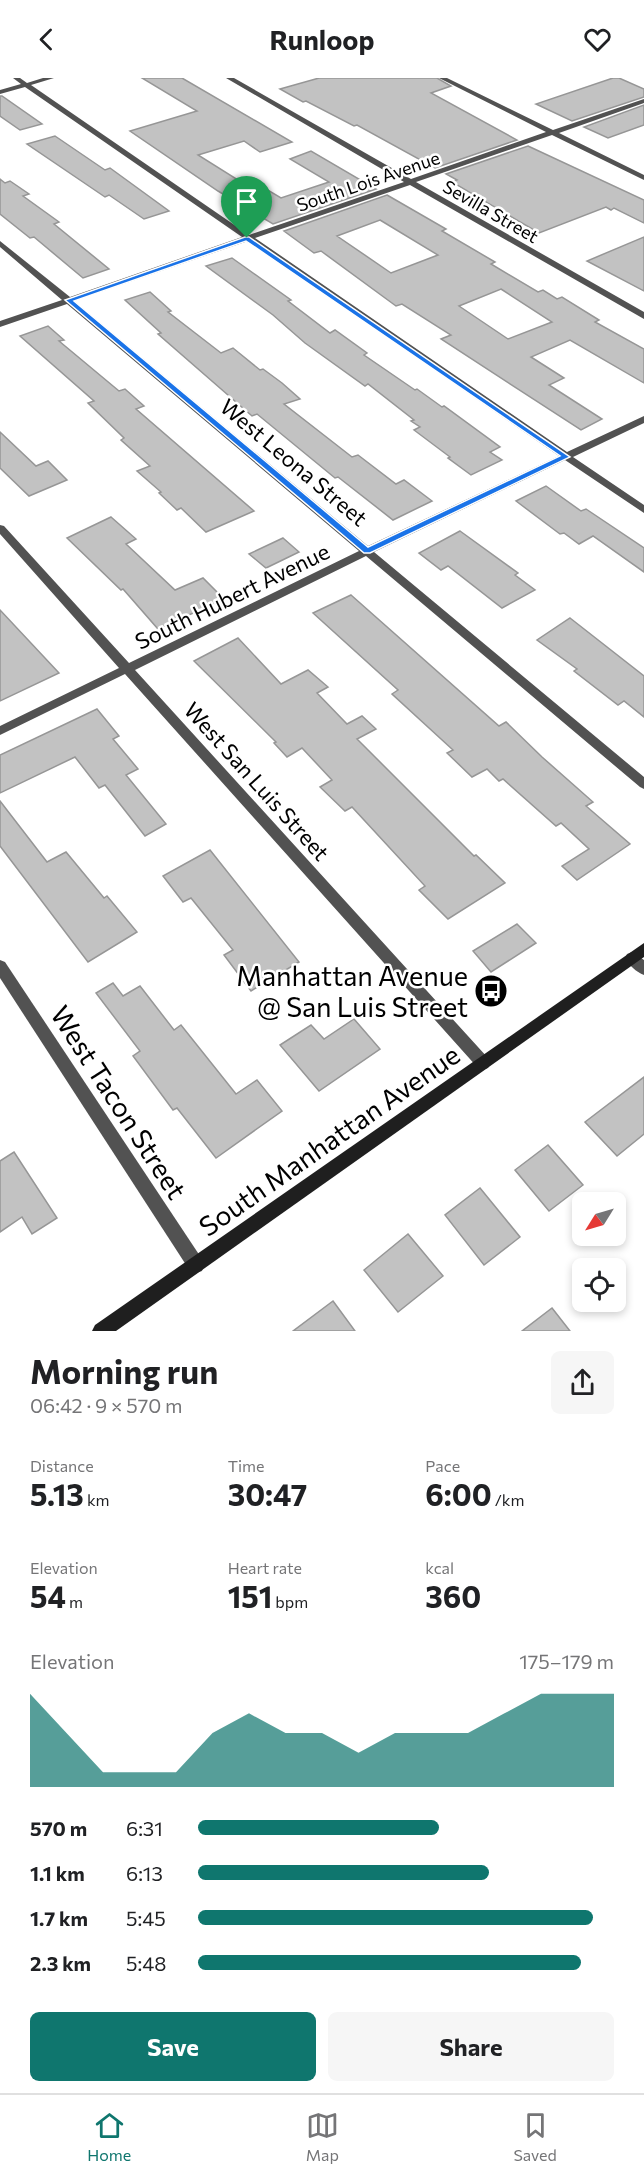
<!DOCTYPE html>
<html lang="en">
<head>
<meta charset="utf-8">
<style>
	body { margin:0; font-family:Commissioner,sans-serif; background:#f6f6f6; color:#202124; height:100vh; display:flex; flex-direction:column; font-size:22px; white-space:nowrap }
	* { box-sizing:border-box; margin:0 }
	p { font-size:20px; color:#757577 }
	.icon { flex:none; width:33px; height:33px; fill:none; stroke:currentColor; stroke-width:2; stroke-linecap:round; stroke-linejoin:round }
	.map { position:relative; height:1253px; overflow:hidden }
	.sheet { display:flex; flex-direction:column; background:#fff; flex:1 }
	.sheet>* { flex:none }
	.needle { width:39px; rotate:233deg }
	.tools { position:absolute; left:572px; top:1114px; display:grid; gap:12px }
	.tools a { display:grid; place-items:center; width:54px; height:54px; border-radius:9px; background:#fff; box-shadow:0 3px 9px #0003; font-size:30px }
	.pin { position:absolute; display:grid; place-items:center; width:51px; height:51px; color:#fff; margin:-62px -26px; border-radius:50% 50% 50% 0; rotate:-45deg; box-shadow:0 0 6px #0007 }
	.pin .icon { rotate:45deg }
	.round { display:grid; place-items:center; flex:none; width:63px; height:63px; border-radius:9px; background:#f6f6f6 }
	.overview { display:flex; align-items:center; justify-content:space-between; height:102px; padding:0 30px }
	h1 { font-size:33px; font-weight:700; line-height:45px }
	.stats { display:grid; grid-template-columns:repeat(3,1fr); gap:9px; height:102px; padding:6px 30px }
	.stats div { display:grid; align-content:center }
	.stats b { font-size:30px; font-weight:700 }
	.stats small { font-size:16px; font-weight:400 }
	.stats p { font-size:16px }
	.chart { height:168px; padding:12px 30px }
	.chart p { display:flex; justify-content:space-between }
	.chart svg { width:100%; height:108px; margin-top:6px; fill:#0f766e; opacity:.7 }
	.cta { display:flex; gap:12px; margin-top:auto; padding:12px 30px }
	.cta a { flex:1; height:69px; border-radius:9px; background:#0f766e; color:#fff; font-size:24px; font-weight:700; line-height:69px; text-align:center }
	.cta a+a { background:#f6f6f6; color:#202124 }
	ul { padding:0 30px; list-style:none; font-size:20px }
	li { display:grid; grid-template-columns:96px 72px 1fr; align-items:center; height:45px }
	li i { height:15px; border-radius:8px; background:#0f766e }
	header { display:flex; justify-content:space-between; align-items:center; height:78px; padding:0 30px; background:#fff; font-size:27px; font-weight:700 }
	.tabs { display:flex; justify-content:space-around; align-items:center; height:84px; border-top:2px solid #e0e0e0; background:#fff; font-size:16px; color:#757577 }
	.tabs a { display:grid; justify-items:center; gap:3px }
	.tabs .current { color:#0f766e }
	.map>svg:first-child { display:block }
	.building { fill:#c2c2c2; stroke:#969696; stroke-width:1.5; fill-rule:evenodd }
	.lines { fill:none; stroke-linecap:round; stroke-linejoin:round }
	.minor { fill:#525252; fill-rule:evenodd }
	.secondary { fill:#1f1f1f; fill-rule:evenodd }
	.route { fill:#1a73e8; stroke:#fff; stroke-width:1.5; fill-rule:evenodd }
	.labels { text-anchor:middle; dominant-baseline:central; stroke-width:5; stroke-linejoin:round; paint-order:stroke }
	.far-street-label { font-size:18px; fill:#000; stroke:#fff }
	.street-label { font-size:22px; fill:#000; stroke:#fff }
	.near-poi-label { font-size:27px; fill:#000; stroke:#fff; text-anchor:end }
	.near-street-label { font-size:27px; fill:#000; stroke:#fff }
</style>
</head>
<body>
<header><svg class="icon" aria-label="back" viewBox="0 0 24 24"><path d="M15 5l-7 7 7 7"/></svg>Runloop<svg class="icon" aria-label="heart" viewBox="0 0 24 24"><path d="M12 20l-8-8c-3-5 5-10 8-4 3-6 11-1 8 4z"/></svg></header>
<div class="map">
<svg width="644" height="1253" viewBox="0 0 644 1253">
	<rect width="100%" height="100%" fill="#fff"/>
	<!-- building -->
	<g class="building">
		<path d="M 142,0 L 182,0 L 292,64 L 260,74 L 244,63 L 198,77 L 241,104 L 249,101 L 281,120 L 329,104 L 290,81 L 311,73 L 376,111 L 273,146 L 218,113 L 130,53 L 197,33 Z"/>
		<path d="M 319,0 L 437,0 L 451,8 L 431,15 L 517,62 L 435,90 L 357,47 L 354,48 L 306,23 L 303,24 L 280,11 Z"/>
		<path d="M 613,0 L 619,0 L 644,11 L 644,19 L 572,43 L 536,26 Z"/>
		<path d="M 0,18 L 2,18 L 42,46 L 20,52 L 0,38 Z"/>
		<path d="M 644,27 L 644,47 L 608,60 L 584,49 Z"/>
		<path d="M 55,58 L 105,92 L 110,90 L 169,133 L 144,141 L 109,117 L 105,119 L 27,66 Z"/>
		<path d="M 528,68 L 644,122 L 644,145 L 614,130 L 611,132 L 606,129 L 539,155 L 452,104 L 457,102 L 446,96 Z"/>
		<path d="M 0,101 L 5,105 L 10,103 L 29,116 L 23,118 L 59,144 L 54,146 L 109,191 L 83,200 L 34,159 L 30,160 L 0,136 Z"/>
		<path d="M 387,117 L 446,151 L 442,153 L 495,184 L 491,186 L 538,214 L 543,212 L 557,221 L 562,219 L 599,242 L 595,244 L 644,271 L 644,305 L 570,262 L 531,279 L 564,300 L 549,307 L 602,341 L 581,352 L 441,261 L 451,257 L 402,226 L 396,228 L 321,173 L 314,175 L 284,153 ZM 380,142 L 438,177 L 391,195 L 337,158 ZM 501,211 L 552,244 L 508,261 L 459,228 Z"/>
		<path d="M 644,159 L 644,213 L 587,183 Z"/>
		<path d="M 232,180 L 291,222 L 288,223 L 330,255 L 335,252 L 367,275 L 364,277 L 415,312 L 417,311 L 442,329 L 444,328 L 500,369 L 490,374 L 502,382 L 471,397 L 448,380 L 450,379 L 414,352 L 420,349 L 411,343 L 414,342 L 368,306 L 365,308 L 305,265 L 273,237 L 206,188 Z"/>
		<path d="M 150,214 L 171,233 L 168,234 L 221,275 L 233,270 L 260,292 L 263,291 L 282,305 L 300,321 L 284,326 L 352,379 L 358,377 L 396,406 L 404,402 L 432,423 L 393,442 L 338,399 L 335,400 L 257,336 L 252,338 L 158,256 L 161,255 L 125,222 Z"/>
		<path d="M 48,248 L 64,262 L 59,263 L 119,313 L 125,311 L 144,328 L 136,331 L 254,433 L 206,454 L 181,430 L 177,432 L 159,415 L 161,414 L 137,393 L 150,388 L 121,362 L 124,360 L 88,325 L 94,323 L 20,258 Z"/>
		<path d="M 0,354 L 36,388 L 48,383 L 67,402 L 29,418 L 0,390 Z"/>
		<path d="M 546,408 L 581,433 L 586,431 L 644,470 L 644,494 L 593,458 L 579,466 L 564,455 L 560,456 L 516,423 Z"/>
		<path d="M 111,439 L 136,461 L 126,466 L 175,512 L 203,500 L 224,521 L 158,551 L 123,511 L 121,512 L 67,460 Z"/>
		<path d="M 460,453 L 518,495 L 515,497 L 535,512 L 502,530 L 448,488 L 441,492 L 419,475 Z"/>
		<path d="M 283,460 L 299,474 L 266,490 L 249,476 Z"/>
		<path d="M 351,517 L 499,648 L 506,644 L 542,679 L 593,724 L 586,728 L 630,766 L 577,802 L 562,788 L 589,771 L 561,745 L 556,748 L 503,701 L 499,703 L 487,691 L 472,699 L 447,675 L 453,672 L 392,616 L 398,612 L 313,535 Z"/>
		<path d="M 0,532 L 59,595 L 0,623 Z"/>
		<path d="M 570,540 L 644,598 L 644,639 L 624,623 L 618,627 L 574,593 L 577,591 L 537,562 Z"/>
		<path d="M 238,560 L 281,606 L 308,592 L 328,609 L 317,615 L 347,646 L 362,638 L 376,651 L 357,661 L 474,778 L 476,777 L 505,805 L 448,841 L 419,812 L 425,808 L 352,729 L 345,733 L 320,709 L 332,702 L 302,670 L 287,679 L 274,665 L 276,664 L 194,583 Z"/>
		<path d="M 97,631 L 119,658 L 113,661 L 138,691 L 126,697 L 166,746 L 145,758 L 105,707 L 99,710 L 75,679 L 0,715 L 0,677 Z"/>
		<path d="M 0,723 L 47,784 L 66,774 L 104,820 L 107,818 L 137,854 L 88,884 L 0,768 Z"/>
		<path d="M 210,772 L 299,884 L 251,913 L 224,877 L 233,872 L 191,820 L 183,824 L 163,798 Z"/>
		<path d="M 517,846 L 536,865 L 491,894 L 473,873 Z"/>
		<path d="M 113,905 L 123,918 L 140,908 L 174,952 L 181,947 L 236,1016 L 257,1002 L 282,1033 L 216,1080 L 177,1030 L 173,1032 L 133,978 L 140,973 L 96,915 Z"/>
		<path d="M 354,941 L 380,971 L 319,1013 L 280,967 L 311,947 L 324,961 Z"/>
		<path d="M 644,999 L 644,1056 L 617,1078 L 585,1044 Z"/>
		<path d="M 548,1067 L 583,1107 L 549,1133 L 515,1092 Z"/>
		<path d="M 14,1074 L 57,1140 L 32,1156 L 22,1139 L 0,1154 L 0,1083 Z"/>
		<path d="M 480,1110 L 520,1159 L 484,1187 L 445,1137 Z"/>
		<path d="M 408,1156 L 443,1198 L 398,1234 L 364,1192 Z"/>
		<path d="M 333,1223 L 355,1253 L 293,1253 Z"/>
		<path d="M 552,1230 L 570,1253 L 522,1253 Z"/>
	</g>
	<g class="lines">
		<!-- minor -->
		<g class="minor">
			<path d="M 13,0 L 20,0 L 27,5 L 43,0 L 54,0 L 31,7 L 249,157 L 404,104 L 226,0 L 234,0 L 411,101 L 546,54 L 439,0 L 447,0 L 553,52 L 644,21 L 644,25 L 559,55 L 644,97 L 644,102 L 552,57 L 416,104 L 644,234 L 644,241 L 410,107 L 255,160 L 567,374 L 644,338 L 644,345 L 573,379 L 644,427 L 644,435 L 565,382 L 374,474 L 644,699 L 644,711 L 640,709 L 366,478 L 135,592 L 488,980 L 491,985 L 488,990 L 483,992 L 478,990 L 125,596 L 0,657 L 0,648 L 119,590 L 0,456 L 0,447 L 4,448 L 129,585 L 359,473 L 67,226 L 0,249 L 0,243 L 62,222 L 0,169 L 0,163 L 70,219 L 242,159 L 25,9 L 0,16 L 0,12 L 21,6 ZM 248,163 L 559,378 L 368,468 L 74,223 Z"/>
			<path d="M 632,874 L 644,882 L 644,897 C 636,894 629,887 625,880 L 627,876 Z"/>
			<path d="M 0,882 L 5,884 L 202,1181 L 204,1187 L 202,1193 L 196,1195 L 190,1193 L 0,900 Z"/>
		</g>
		<!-- secondary -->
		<path class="secondary" d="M 644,865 L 644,879 L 116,1253 L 92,1253 L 95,1247 Z"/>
	</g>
	<!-- route -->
	<path class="route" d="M 245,159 L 249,159 L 570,379 L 370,475 L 364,475 L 65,222 ZM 246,163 L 560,378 L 368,469 L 74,223 Z"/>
	<!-- icons -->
	<defs>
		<g id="bus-disc" transform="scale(1.725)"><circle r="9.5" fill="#000" stroke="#fff"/><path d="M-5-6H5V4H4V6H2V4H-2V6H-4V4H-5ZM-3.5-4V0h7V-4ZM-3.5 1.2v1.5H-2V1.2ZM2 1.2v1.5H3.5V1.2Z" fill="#fff"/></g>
	</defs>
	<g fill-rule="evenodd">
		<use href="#bus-disc" x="491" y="913"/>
	</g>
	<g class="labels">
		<!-- far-street labels -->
		<g class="far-street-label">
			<text transform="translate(368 103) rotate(-19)">South Lois Avenue</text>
			<text transform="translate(491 133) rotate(30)">Sevilla Street</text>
		</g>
		<!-- street labels -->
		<g class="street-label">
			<text transform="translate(294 384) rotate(40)">West Leona Street</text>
			<text transform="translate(232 518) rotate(-26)">South Hubert Avenue</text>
			<text transform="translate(257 703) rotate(48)">West San Luis Street</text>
		</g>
		<!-- near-poi labels -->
		<g class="near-poi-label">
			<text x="468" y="897">Manhattan Avenue<tspan x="468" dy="31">@ San Luis Street</tspan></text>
		</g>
		<!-- near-street labels -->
		<g class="near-street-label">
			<text transform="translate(119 1024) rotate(57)">West Tacon Street</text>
			<text transform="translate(329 1062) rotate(-35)">South Manhattan Avenue</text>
		</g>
	</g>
</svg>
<div class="tools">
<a><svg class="needle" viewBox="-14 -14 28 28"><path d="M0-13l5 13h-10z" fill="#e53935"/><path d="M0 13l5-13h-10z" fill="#757577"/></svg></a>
<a><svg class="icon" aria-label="locate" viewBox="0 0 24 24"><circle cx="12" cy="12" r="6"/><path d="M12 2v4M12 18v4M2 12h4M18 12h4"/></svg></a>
</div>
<div class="pin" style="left:247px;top:160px;background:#1e9e55"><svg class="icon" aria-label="arrive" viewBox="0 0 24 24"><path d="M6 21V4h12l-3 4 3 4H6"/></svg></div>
</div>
<section class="sheet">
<div class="overview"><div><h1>Morning run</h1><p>06:42 · 9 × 570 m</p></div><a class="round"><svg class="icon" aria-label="share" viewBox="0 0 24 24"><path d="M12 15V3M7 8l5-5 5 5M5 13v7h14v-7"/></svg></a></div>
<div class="stats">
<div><p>Distance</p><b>5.13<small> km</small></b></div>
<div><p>Time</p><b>30:47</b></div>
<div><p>Pace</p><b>6:00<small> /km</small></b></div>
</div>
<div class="stats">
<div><p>Elevation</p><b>54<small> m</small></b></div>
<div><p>Heart rate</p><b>151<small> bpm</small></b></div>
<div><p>kcal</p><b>360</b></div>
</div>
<div class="chart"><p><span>Elevation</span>175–179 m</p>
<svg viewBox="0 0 160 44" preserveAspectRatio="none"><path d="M0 44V6L10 22L20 38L30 38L40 38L50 22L60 14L70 22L80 22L90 30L100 22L110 22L120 22L130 14L140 6L150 6L160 6V44z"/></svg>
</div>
<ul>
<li><b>570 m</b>6:31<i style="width:58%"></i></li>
<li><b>1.1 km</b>6:13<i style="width:70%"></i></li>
<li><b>1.7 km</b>5:45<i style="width:95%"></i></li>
<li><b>2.3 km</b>5:48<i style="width:92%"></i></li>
</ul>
<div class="cta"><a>Save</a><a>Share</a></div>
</section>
<nav class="tabs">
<a class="current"><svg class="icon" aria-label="home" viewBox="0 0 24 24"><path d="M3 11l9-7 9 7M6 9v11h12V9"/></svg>Home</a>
<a><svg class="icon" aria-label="map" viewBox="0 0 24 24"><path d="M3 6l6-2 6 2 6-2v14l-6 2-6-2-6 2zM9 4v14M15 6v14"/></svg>Map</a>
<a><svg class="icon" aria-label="saved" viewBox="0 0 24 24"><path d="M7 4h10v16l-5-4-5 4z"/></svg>Saved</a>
</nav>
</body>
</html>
